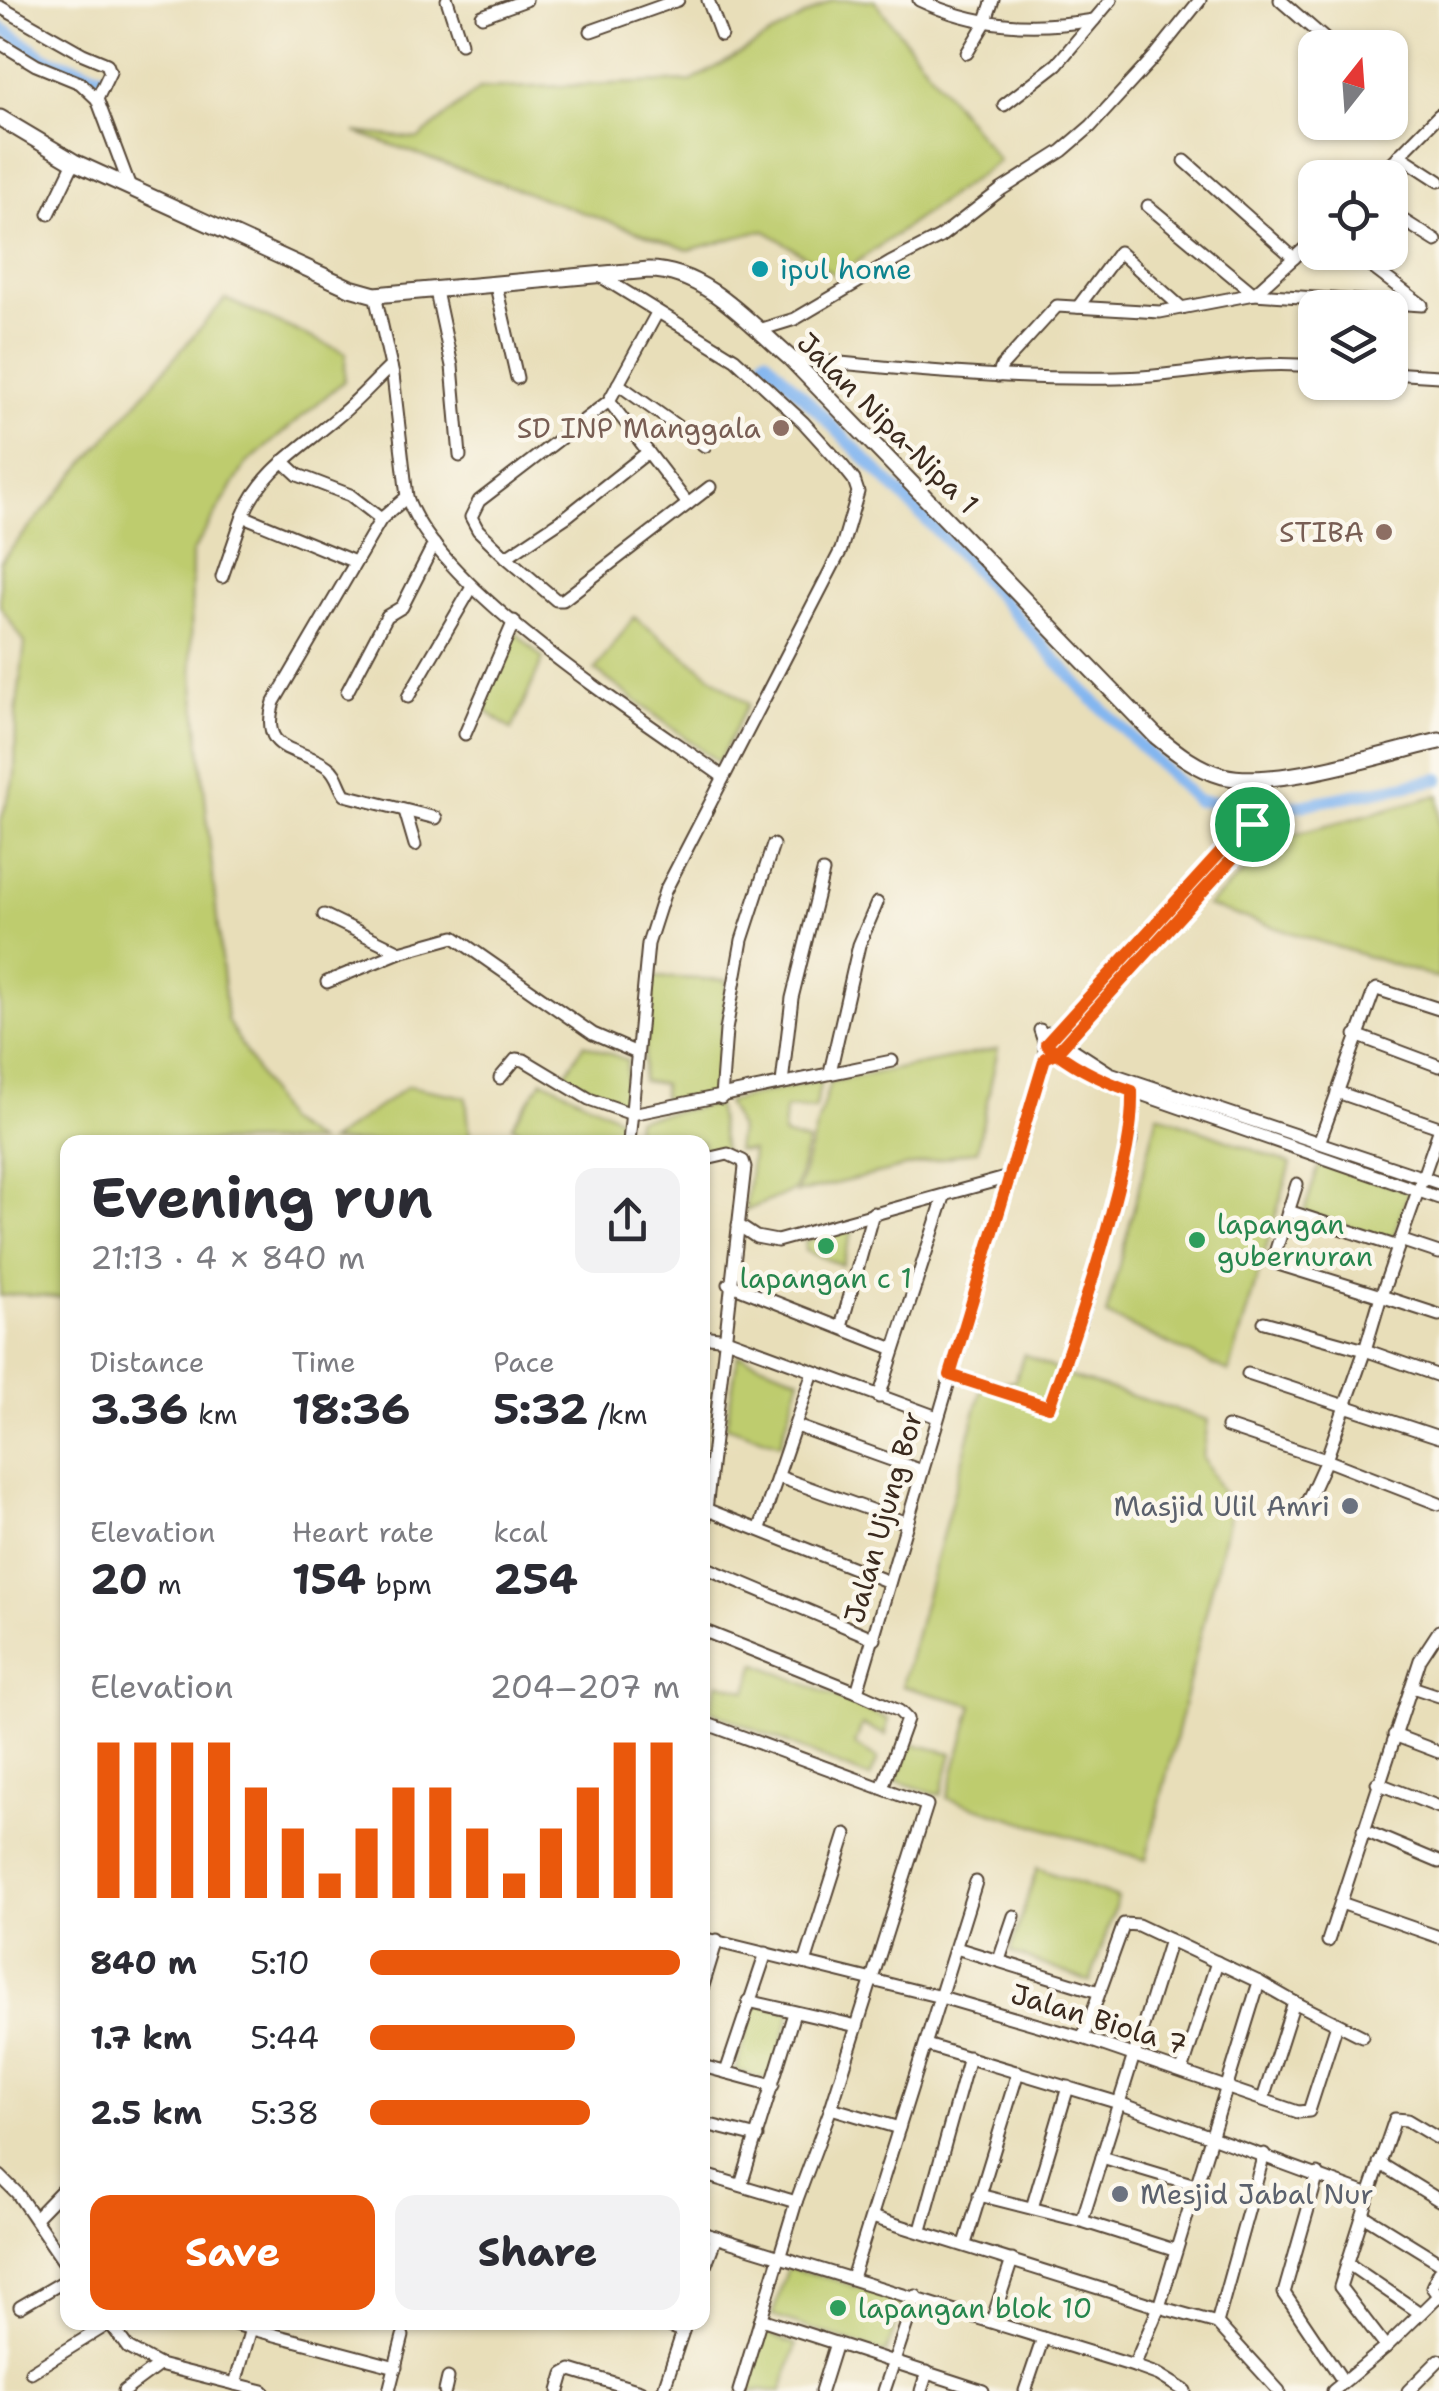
<!DOCTYPE html>
<html lang="en">
<head>
<meta charset="utf-8">
<style>
	body { margin:0; font-family:"Shantell Sans",sans-serif; background:#f2f2f3; color:#2b2b33; height:100vh; display:flex; flex-direction:column; font-size:38px; white-space:nowrap }
	* { box-sizing:border-box; margin:0 }
	p { font-size:32px; color:#7c7c81 }
	.icon { flex:none; width:55px; height:55px; fill:none; stroke:currentColor; stroke-width:2; stroke-linecap:round; stroke-linejoin:round }
	.map { position:relative; flex:1; overflow:hidden }
	.details { position:absolute; left:60px; top:1135px; width:650px; height:1195px; display:flex; flex-direction:column; background:#fff; border-radius:20px; box-shadow:0 2px 8px #0004 }
	.details>* { flex:none }
	.needle { width:65px; rotate:17deg }
	.controls { position:absolute; left:1298px; top:30px; display:grid; gap:20px }
	.controls a { display:grid; place-items:center; width:110px; height:110px; border-radius:20px; background:#fff; box-shadow:0 2px 8px #0004; font-size:50px }
	.pin { position:absolute; display:grid; place-items:center; width:85px; height:85px; color:#fff; margin:-42px; border:5px solid #fff; border-radius:50%; box-shadow:0 2px 10px #0007 }
	.round { display:grid; place-items:center; flex:none; width:105px; height:105px; border-radius:20px; background:#f2f2f3 }
	.headline { display:flex; align-items:center; justify-content:space-between; height:170px; padding:0 30px }
	h1 { font-size:55px; font-weight:700; line-height:75px }
	.metrics { display:grid; grid-template-columns:repeat(3,1fr); gap:15px; height:170px; padding:10px 30px }
	.metrics div { display:grid; align-content:center }
	.metrics b { font-size:42px; font-weight:700 }
	.metrics small { font-size:28px; font-weight:400 }
	.metrics p { font-size:28px }
	.chart { height:280px; padding:20px 30px }
	.chart p { display:flex; justify-content:space-between }
	.chart svg { width:100%; height:180px; margin-top:10px; stroke:#ea580c; stroke-width:6 }
	.button { display:flex; gap:20px; margin-top:auto; padding:20px 30px }
	.button a { flex:1; height:115px; border-radius:20px; background:#ea580c; color:#fff; font-size:40px; font-weight:700; line-height:115px; text-align:center }
	.button a+a { background:#f2f2f3; color:#2b2b33 }
	ul { padding:0 30px; list-style:none; font-size:32px }
	li { display:grid; grid-template-columns:160px 120px 1fr; align-items:center; height:75px }
	li i { height:25px; border-radius:12px; background:#ea580c }
	.map>svg:first-child { display:block }
	.green { fill:#becc6e; stroke:#7c7b46; stroke-width:2.5 }
	.lines { fill:none; stroke-linecap:round; stroke-linejoin:round }
	.canal { stroke:#83b6f0; stroke-width:12 }
	.minor-casing { stroke:#554535; stroke-width:15 }
	.tertiary-casing { stroke:#554535; stroke-width:19 }
	.minor { stroke:#fff; stroke-width:11 }
	.tertiary { stroke:#fff; stroke-width:15 }
	.route-casing { stroke:#fff; stroke-width:20 }
	.route { stroke:#ea580c; stroke-width:12 }
	.culture-dot { fill:#0f9aa8; stroke:#fbf7ec; stroke-width:4 }
	.education-dot { fill:#8d6e63; stroke:#fbf7ec; stroke-width:4 }
	.leisure-dot { fill:#2e9e5b; stroke:#fbf7ec; stroke-width:4 }
	.worship-dot { fill:#6b7280; stroke:#fbf7ec; stroke-width:4 }
	.labels { text-anchor:middle; dominant-baseline:central; stroke-width:9; stroke-linejoin:round; paint-order:stroke }
	.culture-label { font-size:28px; fill:#0d838f; stroke:#fbf7ec; text-anchor:start }
	.street-label { font-size:28px; fill:#3b2a1e; stroke:#fbf7ec }
	.education-label { font-size:28px; fill:#785e54; stroke:#fbf7ec; text-anchor:end }
	.leisure-label { font-size:28px; fill:#27864d; stroke:#fbf7ec; text-anchor:start }
	.worship-label { font-size:28px; fill:#5b616d; stroke:#fbf7ec; text-anchor:end }
</style>
</head>
<body>
<div class="map">
<svg width="1439" height="2391" viewBox="0 0 1439 2391">
	<rect width="100%" height="100%" fill="#fbf7ec"/>
	<filter id="ink" filterUnits="userSpaceOnUse"><feTurbulence type="fractalNoise" baseFrequency=".01" numOctaves="2"/><feDisplacementMap in="SourceGraphic" scale="20" xChannelSelector="R" yChannelSelector="G"/><feConvolveMatrix kernelMatrix="1 2 1 2 8 2 1 2 1" color-interpolation-filters="sRGB"/></filter>
	<filter id="wash" filterUnits="userSpaceOnUse"><feTurbulence type="fractalNoise" baseFrequency=".0048" numOctaves="4" result="noise"/><feDisplacementMap in="SourceGraphic" scale="40" xChannelSelector="R" yChannelSelector="G"/><feGaussianBlur stdDeviation="2.25" result="paint"/><feColorMatrix in="noise" values="0 0 0 0 0 0 0 0 0 0 0 0 0 0 0 0 0 1.4 0 .05"/><feComposite in="paint" operator="in"/></filter>
	<g filter="url(#wash)">
		<rect width="100%" height="100%" fill="#e8deb9"/>
		<!-- green -->
		<g class="green">
			<path d="M 832,0 L 874,0 L 999,161 L 837,276 L 764,230 L 689,250 L 355,132 L 418,139 L 479,89 L 692,81 Z"/>
			<path d="M 225,299 L 346,353 L 344,381 L 246,464 L 192,553 L 191,655 L 227,1020 L 285,1121 L 317,1142 L 68,1142 L 67,1298 L 20,1294 L 0,1296 L 0,823 L 15,776 L 16,713 L 25,643 L 0,606 L 0,562 Z"/>
			<path d="M 634,617 L 748,704 L 718,762 L 595,670 Z"/>
			<path d="M 514,631 L 543,659 L 512,730 L 478,705 Z"/>
			<path d="M 1439,795 L 1439,979 L 1207,906 L 1282,838 Z"/>
			<path d="M 651,977 L 727,980 L 716,1094 L 663,1104 L 663,1084 L 642,1081 Z"/>
			<path d="M 584,1044 L 627,1060 L 625,1103 L 564,1076 Z"/>
			<path d="M 998,1049 L 977,1150 L 797,1193 L 830,1082 Z"/>
			<path d="M 543,1080 L 622,1119 L 621,1142 L 535,1142 L 512,1125 Z"/>
			<path d="M 821,1080 L 815,1109 L 785,1108 L 783,1135 L 808,1142 L 795,1190 L 745,1211 L 752,1151 L 736,1150 L 739,1129 L 726,1102 Z"/>
			<path d="M 408,1086 L 466,1097 L 470,1136 L 474,1142 L 329,1142 Z"/>
			<path d="M 716,1104 L 724,1150 L 703,1154 L 702,1142 L 634,1142 L 636,1119 Z"/>
			<path d="M 1158,1114 L 1291,1164 L 1229,1372 L 1106,1315 Z"/>
			<path d="M 1320,1162 L 1409,1191 L 1392,1241 L 1304,1212 Z"/>
			<path d="M 854,1226 L 842,1265 L 805,1251 L 805,1241 Z"/>
			<path d="M 1024,1354 L 1071,1377 L 1208,1420 L 1203,1458 L 1231,1509 L 1146,1860 L 947,1798 L 973,1705 L 902,1686 L 983,1384 L 1015,1381 Z"/>
			<path d="M 738,1355 L 800,1378 L 780,1444 L 726,1426 Z"/>
			<path d="M 756,1663 L 888,1719 L 886,1735 L 862,1725 L 855,1745 L 878,1759 L 870,1778 L 709,1710 L 718,1682 L 747,1691 Z"/>
			<path d="M 912,1744 L 952,1753 L 941,1795 L 896,1781 Z"/>
			<path d="M 1037,1868 L 1118,1898 L 1090,1982 L 1010,1952 Z"/>
			<path d="M 755,2001 L 791,2011 L 772,2081 L 736,2071 Z"/>
			<path d="M 788,2267 L 904,2300 L 886,2354 L 772,2316 Z"/>
			<path d="M 764,2331 L 796,2345 L 782,2391 L 747,2391 Z"/>
		</g>
		<g class="lines">
			<!-- canal -->
			<g class="canal">
				<path d="M 0,27 L 46,58 L 100,75"/>
				<path d="M 765,358 L 962,556 L 1085,692 L 1197,801 L 1290,807 L 1439,779"/>
			</g>
		</g>
	</g>
	<g filter="url(#ink)">
		<g class="lines">
			<!-- minor casing -->
			<g class="minor-casing">
				<g id="minor">
					<path d="M 447,0 L 461,43"/>
					<path d="M 708,0 L 721,35"/>
					<path d="M 919,0 C 976,27 1032,30 1094,20"/>
					<path d="M 1280,0 L 1326,40"/>
					<path d="M 0,7 L 83,54 L 107,64 L 110,72 L 97,99"/>
					<path d="M 482,16 L 526,0"/>
					<path d="M 591,31 L 678,0"/>
					<path d="M 0,43 L 36,65 L 80,83 L 97,99 L 130,187"/>
					<path d="M 967,53 L 985,23 L 993,0"/>
					<path d="M 1004,105 L 1057,64 L 1111,0"/>
					<path d="M 1399,155 L 1439,181"/>
					<path d="M 1185,161 L 1294,258"/>
					<path d="M 1377,178 L 1439,115"/>
					<path d="M 1390,212 L 1436,241"/>
					<path d="M 49,214 L 74,162"/>
					<path d="M 600,276 L 735,359 L 803,422 L 842,465 L 854,480 L 858,492 L 841,550 L 665,891 L 648,944 L 629,1142"/>
					<path d="M 496,286 L 517,378"/>
					<path d="M 436,291 L 452,366 L 460,456"/>
					<path d="M 1254,294 L 1422,305 L 1352,252"/>
					<path d="M 1254,294 L 1315,239"/>
					<path d="M 375,295 L 393,375 L 407,497 C 437,589 640,717 722,776"/>
					<path d="M 1078,307 L 1119,252 L 1182,308"/>
					<path d="M 759,330 L 795,319 L 890,263 L 940,237 L 1002,189 L 1062,151 L 1091,126 L 1155,56 L 1200,0"/>
					<path d="M 790,358 C 899,369 1008,380 1117,378 C 1186,377 1243,359 1315,366"/>
					<path d="M 1390,373 L 1439,376"/>
					<path d="M 998,376 L 1002,366 L 1057,306 L 1160,312 L 1254,294 L 1148,206"/>
					<path d="M 618,384 L 705,446"/>
					<path d="M 609,401 L 688,504"/>
					<path d="M 648,452 L 566,517 L 506,557 L 556,600 L 563,600 L 710,487"/>
					<path d="M 283,461 L 298,475 L 350,495 L 381,519 L 274,702 C 258,755 299,746 328,767 C 337,773 339,787 345,795 L 436,818"/>
					<path d="M 243,516 C 260,471 306,445 340,415 C 358,400 374,382 391,366"/>
					<path d="M 381,519 L 407,497"/>
					<path d="M 506,557 L 478,530 L 471,517 L 479,501 L 609,401 L 657,313"/>
					<path d="M 222,577 L 243,516 L 355,562"/>
					<path d="M 347,692 L 387,616 L 402,607 L 434,544"/>
					<path d="M 408,697 L 472,587"/>
					<path d="M 465,734 L 514,621"/>
					<path d="M 405,811 L 415,845"/>
					<path d="M 324,915 L 400,952"/>
					<path d="M 327,982 L 400,952 L 454,937 L 593,1034 L 637,1053"/>
					<path d="M 1040,1030 L 1045,1045 L 1056,1053 L 1112,1084 L 1439,1198"/>
					<path d="M 1048,1033 L 1110,1073 L 1439,1183"/>
					<path d="M 1356,1035 L 1439,1066"/>
					<path d="M 1060,1047 L 1249,839 L 1262,780"/>
					<path d="M 830,1072 L 859,945 L 877,903"/>
					<path d="M 500,1078 L 516,1059 L 524,1060 L 589,1099 L 632,1114 L 892,1061"/>
					<path d="M 782,1083 L 792,998 L 823,872"/>
					<path d="M 1337,1092 L 1439,1127"/>
					<path d="M 721,1098 L 726,1030 L 742,940 L 773,845"/>
					<path d="M 1439,1131 L 1381,1296 L 1439,1315"/>
					<path d="M 1319,1143 L 1374,991 L 1377,989 L 1439,1009"/>
					<path d="M 702,1160 L 728,1154 L 743,1161 L 745,1167 L 702,1545"/>
					<path d="M 1297,1184 L 1274,1256 L 1275,1263 L 1381,1296 L 1365,1350 L 1439,1376"/>
					<path d="M 1288,1211 L 1398,1247"/>
					<path d="M 738,1225 L 756,1237 L 777,1241 L 1009,1177"/>
					<path d="M 1400,1240 L 1439,1253"/>
					<path d="M 729,1284 L 894,1349"/>
					<path d="M 1264,1322 L 1365,1350 L 1326,1460 L 1439,1504"/>
					<path d="M 841,1327 L 873,1213"/>
					<path d="M 702,1336 L 726,1339 L 937,1417"/>
					<path d="M 1248,1374 L 1439,1437"/>
					<path d="M 950,1375 L 1049,1407 L 1082,1317 L 1131,1140 L 1132,1091"/>
					<path d="M 879,1397 L 944,1197"/>
					<path d="M 796,1426 L 922,1471"/>
					<path d="M 1227,1427 L 1326,1460 L 1306,1504"/>
					<path d="M 779,1477 L 907,1523"/>
					<path d="M 708,1510 L 889,1582"/>
					<path d="M 760,1528 L 813,1372"/>
					<path d="M 702,1566 L 875,1639"/>
					<path d="M 702,1630 L 857,1692"/>
					<path d="M 1412,1687 L 1439,1696"/>
					<path d="M 702,1722 L 927,1805 L 831,2108 L 796,2202 L 739,2391"/>
					<path d="M 1394,1735 L 1439,1752"/>
					<path d="M 1377,1783 L 1439,1807"/>
					<path d="M 882,1788 L 907,1719 L 899,1711 L 857,1692 L 1045,1058 L 1045,1045 L 1240,831 L 1252,824"/>
					<path d="M 1363,1830 L 1439,1862"/>
					<path d="M 1341,1903 L 1439,1937"/>
					<path d="M 702,1938 L 941,1997 L 1083,2038 L 1298,2112 L 1309,2111 L 1337,2024"/>
					<path d="M 1170,1940 L 1082,2221 L 1174,2250"/>
					<path d="M 1328,1941 L 1420,1660 L 1439,1631"/>
					<path d="M 956,1948 L 1099,1992"/>
					<path d="M 999,1960 L 1014,1916"/>
					<path d="M 805,1963 L 846,1834"/>
					<path d="M 702,1989 L 717,1940"/>
					<path d="M 748,2001 L 857,2026"/>
					<path d="M 1294,2002 L 1362,2036"/>
					<path d="M 1083,2038 L 1124,1924 L 1138,1925 L 1259,1982 L 1294,2002 L 1263,2099"/>
					<path d="M 926,2045 L 1119,2103 L 1369,2195 L 1395,2119 L 1407,2120 L 1439,2139"/>
					<path d="M 702,2066 L 773,2085"/>
					<path d="M 1182,2071 L 1217,1962"/>
					<path d="M 726,2072 L 766,1953"/>
					<path d="M 831,2108 L 899,2128"/>
					<path d="M 702,2123 L 757,2137"/>
					<path d="M 1102,2157 L 1195,2185"/>
					<path d="M 1379,2163 L 1439,2200"/>
					<path d="M 702,2174 L 796,2202"/>
					<path d="M 1318,2174 L 1284,2293 L 1343,2381"/>
					<path d="M 0,2176 L 17,2193 L 68,2268"/>
					<path d="M 741,2185 L 794,2013"/>
					<path d="M 979,2195 L 1082,2221"/>
					<path d="M 1369,2195 L 1340,2287 L 1386,2347"/>
					<path d="M 1032,2208 L 1068,2087"/>
					<path d="M 1363,2215 L 1439,2262"/>
					<path d="M 872,2217 L 1159,2307 L 1217,2323 L 1279,2391"/>
					<path d="M 35,2218 L 68,2184"/>
					<path d="M 921,2230 L 969,2057"/>
					<path d="M 702,2233 L 1134,2366 L 1159,2375 L 1185,2391"/>
					<path d="M 965,2244 L 1018,2072"/>
					<path d="M 1347,2263 L 1420,2313"/>
					<path d="M 1439,2272 L 1432,2287 L 1439,2297"/>
					<path d="M 702,2274 L 716,2237"/>
					<path d="M 852,2278 L 976,1882"/>
					<path d="M 20,2307 L 68,2279"/>
					<path d="M 761,2319 L 983,2391"/>
					<path d="M 992,2321 L 1012,2260"/>
					<path d="M 109,2322 L 128,2348 L 159,2365 L 263,2391"/>
					<path d="M 226,2322 L 396,2367"/>
					<path d="M 658,2322 L 683,2331"/>
					<path d="M 1217,2323 L 1264,2154"/>
					<path d="M 1134,2366 L 1159,2307 L 1259,1982"/>
					<path d="M 31,2372 L 110,2323"/>
					<path d="M 235,2384 L 252,2325"/>
					<path d="M 124,2391 L 159,2365"/>
					<path d="M 389,2391 L 403,2336"/>
					<path d="M 445,2391 L 448,2378"/>
					<path d="M 559,2391 L 564,2374 L 571,2370 L 640,2391"/>
					<path d="M 663,2391 L 686,2322"/>
					<path d="M 821,2391 L 836,2343"/>
					<path d="M 884,2391 L 916,2296"/>
					<path d="M 921,2391 L 927,2372"/>
					<path d="M 1025,2391 L 1043,2338"/>
					<path d="M 1333,2391 L 1386,2347 L 1438,2296"/>
					<path d="M 1408,2391 L 1439,2360"/>
				</g>
			</g>
			<!-- tertiary casing -->
			<g class="tertiary-casing">
				<path id="tertiary" d="M 0,118 L 74,162 L 350,288 L 375,295 L 649,270 C 705,270 750,324 790,358 L 1156,736 C 1177,753 1197,769 1223,776 C 1276,789 1383,754 1439,741"/>
			</g>
			<!-- minor -->
			<use href="#minor" class="minor"/>
			<!-- tertiary -->
			<use href="#tertiary" class="tertiary"/>
		</g>
	</g>
	<g class="lines" filter="url(#ink)">
		<!-- route casing -->
		<g class="route-casing">
			<path id="route" d="M 1252,824 L 1253,833 L 1242,848 L 1056,1053 L 1045,1058 L 950,1375 L 1049,1407 C 1072,1343 1094,1279 1111,1214 C 1122,1172 1133,1135 1132,1091 C 1103,1081 1070,1065 1046,1044 L 1240,831 L 1252,824"/>
		</g>
		<!-- route -->
		<use href="#route" class="route"/>
	</g>
	<!-- markers -->
	<circle class="culture-dot" cx="760" cy="269" r="10"/>
	<g class="education-dot">
		<circle cx="781" cy="428" r="10"/>
		<circle cx="1384" cy="532" r="10"/>
	</g>
	<g class="leisure-dot">
		<circle cx="1197" cy="1240" r="10"/>
		<circle cx="826" cy="1246" r="10"/>
		<circle cx="838" cy="2308" r="10"/>
	</g>
	<g class="worship-dot">
		<circle cx="1350" cy="1506" r="10"/>
		<circle cx="1120" cy="2194" r="10"/>
	</g>
	<g class="labels">
		<!-- culture labels -->
		<g class="culture-label">
			<text x="780" y="269">ipul home</text>
		</g>
		<!-- street labels -->
		<g class="street-label">
			<text transform="translate(888 423) rotate(45)">Jalan Nipa-Nipa 1</text>
			<text transform="translate(883 1517) rotate(-74)">Jalan Ujung Bor</text>
			<text transform="translate(1099 2019) rotate(17)">Jalan Biola 7</text>
		</g>
		<!-- education labels -->
		<g class="education-label">
			<text x="761" y="428">SD INP Manggala</text>
			<text x="1364" y="532">STIBA</text>
		</g>
		<!-- leisure labels -->
		<g class="leisure-label">
			<text x="1217" y="1224">lapangan<tspan x="1217" dy="32">gubernuran</tspan></text>
			<text x="826" y="1278" text-anchor="middle">lapangan c 1</text>
			<text x="858" y="2308">lapangan blok 10</text>
		</g>
		<!-- worship labels -->
		<g class="worship-label">
			<text x="1330" y="1506">Masjid Ulil Amri</text>
			<text x="1140" y="2194" text-anchor="start">Mesjid Jabal Nur</text>
		</g>
	</g>
</svg>
<div class="controls">
<a><svg class="needle" viewBox="-14 -14 28 28"><path d="M0-13l5 13h-10z" fill="#e53935"/><path d="M0 13l5-13h-10z" fill="#7c7c81"/></svg></a>
<a><svg class="icon" aria-label="locate" viewBox="0 0 24 24"><circle cx="12" cy="12" r="6"/><path d="M12 2v4M12 18v4M2 12h4M18 12h4"/></svg></a>
<a><svg class="icon" aria-label="layers" viewBox="0 0 24 24"><path d="M12 4l9 5-9 5-9-5zM3 14l9 5 9-5"/></svg></a>
</div>
<div class="pin" style="left:1252px;top:824px;background:#1e9e55"><svg class="icon" aria-label="arrive" viewBox="0 0 24 24"><path d="M6 21V4h12l-3 4 3 4H6"/></svg></div>
<section class="details">
<div class="headline"><div><h1>Evening run</h1><p>21:13 · 4 × 840 m</p></div><a class="round"><svg class="icon" aria-label="share" viewBox="0 0 24 24"><path d="M12 15V3M7 8l5-5 5 5M5 13v7h14v-7"/></svg></a></div>
<div class="metrics">
<div><p>Distance</p><b>3.36<small> km</small></b></div>
<div><p>Time</p><b>18:36</b></div>
<div><p>Pace</p><b>5:32<small> /km</small></b></div>
</div>
<div class="metrics">
<div><p>Elevation</p><b>20<small> m</small></b></div>
<div><p>Heart rate</p><b>154<small> bpm</small></b></div>
<div><p>kcal</p><b>254</b></div>
</div>
<div class="chart"><p><span>Elevation</span>204–207 m</p>
<svg viewBox="0 0 160 44" preserveAspectRatio="none"><path d="M5 44V6M15 44V6M25 44V6M35 44V6M45 44V17M55 44V27M65 44V38M75 44V27M85 44V17M95 44V17M105 44V27M115 44V38M125 44V27M135 44V17M145 44V6M155 44V6"/></svg>
</div>
<ul>
<li><b>840 m</b>5:10<i style="width:100%"></i></li>
<li><b>1.7 km</b>5:44<i style="width:66%"></i></li>
<li><b>2.5 km</b>5:38<i style="width:71%"></i></li>
</ul>
<div class="button"><a>Save</a><a>Share</a></div>
</section>
</div>
</body>
</html>
